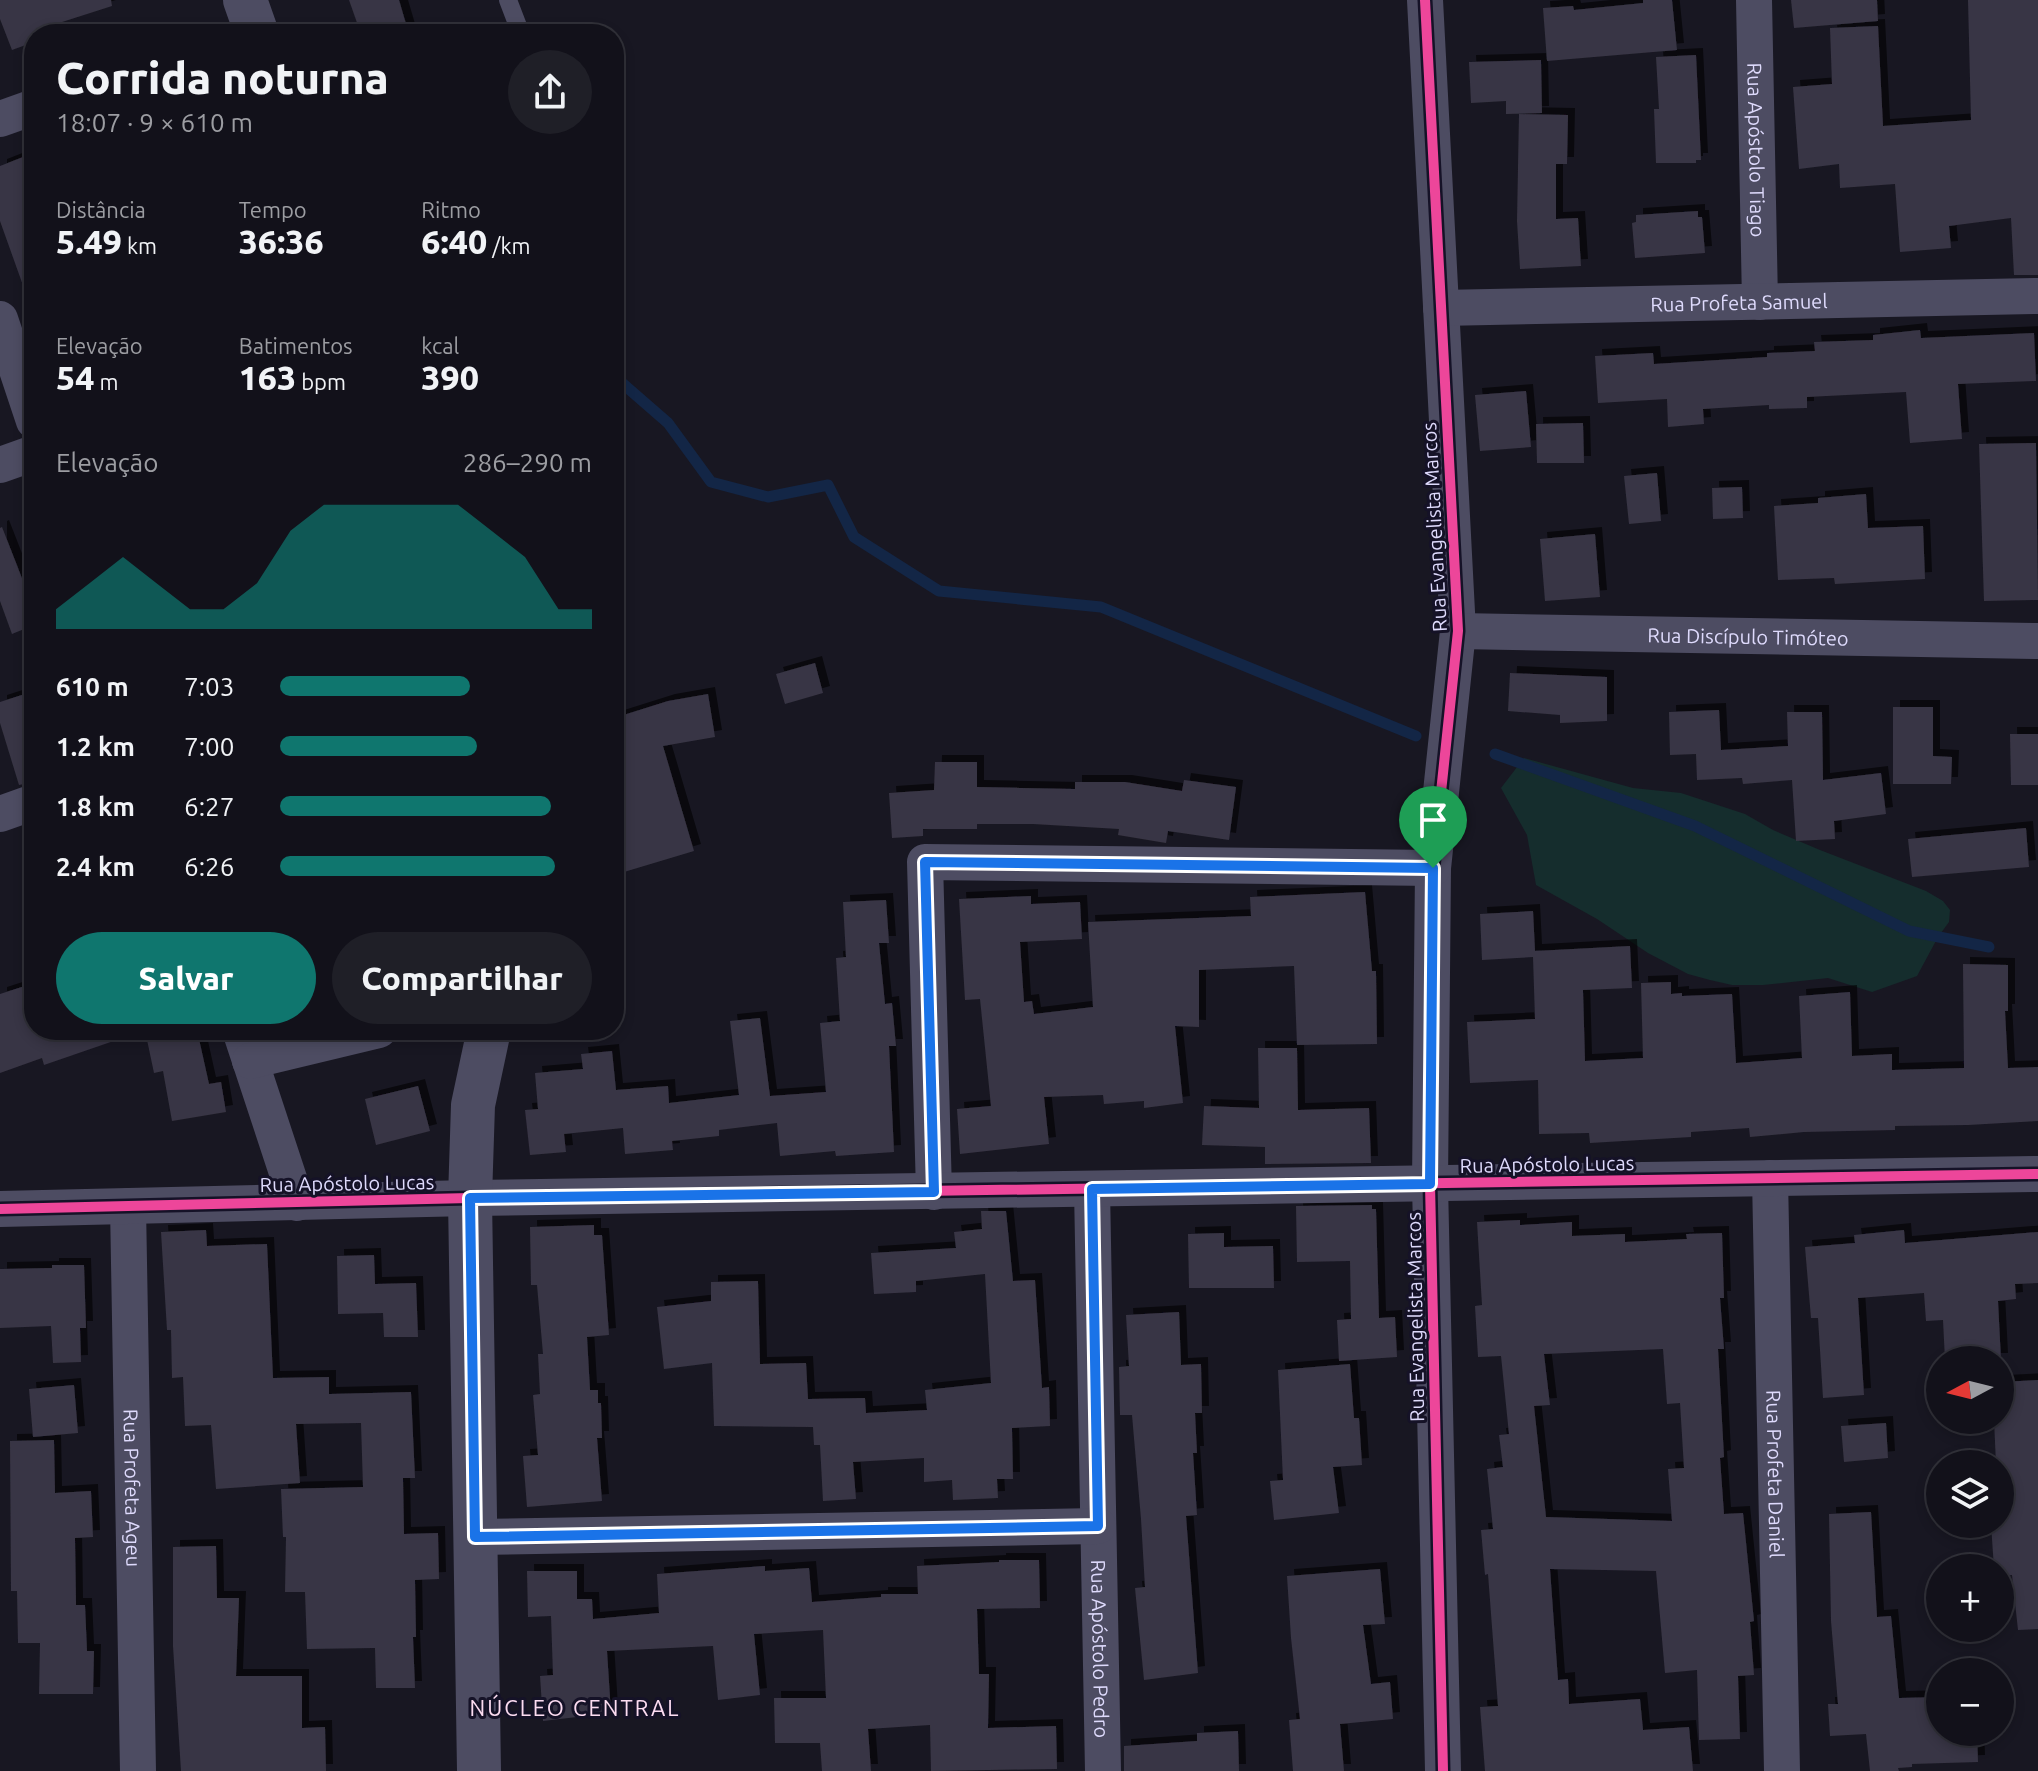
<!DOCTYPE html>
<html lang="pt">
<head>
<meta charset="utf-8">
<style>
	body { margin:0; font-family:Ubuntu,sans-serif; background:#1f1f27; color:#f1f3f6; height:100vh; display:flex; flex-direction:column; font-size:30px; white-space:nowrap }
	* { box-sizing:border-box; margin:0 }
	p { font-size:26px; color:#9c9da2 }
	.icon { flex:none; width:44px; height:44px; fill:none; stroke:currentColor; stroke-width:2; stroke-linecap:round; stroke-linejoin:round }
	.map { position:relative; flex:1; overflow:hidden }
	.panel { position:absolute; left:24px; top:24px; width:600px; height:1016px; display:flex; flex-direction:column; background:#12111a; border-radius:32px; box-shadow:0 4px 12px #0003,0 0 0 2px #313139 }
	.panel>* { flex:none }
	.needle { width:52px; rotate:263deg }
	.tools { position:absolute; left:1926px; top:1346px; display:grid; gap:16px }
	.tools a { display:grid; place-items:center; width:88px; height:88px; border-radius:50%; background:#12111a; box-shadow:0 4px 12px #0003,0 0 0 2px #313139; font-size:40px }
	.pin { position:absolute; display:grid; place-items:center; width:68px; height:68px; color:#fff; margin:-82px -34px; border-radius:50% 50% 50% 0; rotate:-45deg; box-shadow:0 0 8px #0007 }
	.pin .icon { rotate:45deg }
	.round { display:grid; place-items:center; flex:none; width:84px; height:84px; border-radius:42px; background:#1f1f27 }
	.summary { display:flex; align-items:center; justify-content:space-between; height:136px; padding:0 32px }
	h1 { font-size:44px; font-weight:800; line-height:60px }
	.metrics { display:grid; grid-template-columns:repeat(3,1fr); gap:12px; height:136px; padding:8px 32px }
	.metrics div { display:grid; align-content:center }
	.metrics b { font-size:34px; font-weight:800 }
	.metrics small { font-size:22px; font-weight:400 }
	.metrics p { font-size:22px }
	.chart { height:224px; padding:16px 32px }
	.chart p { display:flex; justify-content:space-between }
	.chart svg { width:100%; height:144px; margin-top:8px; fill:#0f766e; opacity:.7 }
	.action { display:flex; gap:16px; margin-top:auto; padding:16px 32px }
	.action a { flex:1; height:92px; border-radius:48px; background:#0f766e; color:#fff; font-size:32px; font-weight:800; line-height:92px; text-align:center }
	.action a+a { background:#1f1f27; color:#f1f3f6 }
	ul { padding:0 32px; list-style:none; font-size:26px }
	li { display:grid; grid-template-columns:128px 96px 1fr; align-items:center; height:60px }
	li i { height:20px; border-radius:10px; background:#0f766e }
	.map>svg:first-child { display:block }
	.green { fill:#152d2d }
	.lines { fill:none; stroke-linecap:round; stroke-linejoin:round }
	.stream { stroke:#132646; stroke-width:11 }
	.building { fill:#383544; fill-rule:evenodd; filter:url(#shadow) }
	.service { stroke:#4d4c62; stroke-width:18 }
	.minor { stroke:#4d4c62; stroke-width:36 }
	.tertiary { stroke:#4d4c62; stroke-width:44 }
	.cycleway-casing { stroke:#151227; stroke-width:15 }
	.cycleway { stroke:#ed469a; stroke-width:10 }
	.route-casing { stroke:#fff; stroke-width:16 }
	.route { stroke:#1a73e8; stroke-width:10 }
	.labels { text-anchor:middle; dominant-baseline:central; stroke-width:6; stroke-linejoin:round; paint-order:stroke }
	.street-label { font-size:20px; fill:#dedafc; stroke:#151227 }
	.neighbourhood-label { font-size:22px; letter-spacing:2px; fill:#fcdcf1; stroke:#151227 }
</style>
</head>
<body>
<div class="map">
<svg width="2038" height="1771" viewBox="0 0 2038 1771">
	<defs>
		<filter id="shadow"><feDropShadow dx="7" dy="-7" stdDeviation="0" flood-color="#0009"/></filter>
	</defs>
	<rect width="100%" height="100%" fill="#181722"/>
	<!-- green -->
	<path class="green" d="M 1524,758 L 1633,788 L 1681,793 L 1745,814 L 1773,830 L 1820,850 L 1926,891 L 1943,901 L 1950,910 L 1949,922 L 1938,937 L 1917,976 L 1872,992 L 1828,978 L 1763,985 L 1732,985 L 1710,980 L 1688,974 L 1648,953 L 1597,919 L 1536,885 L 1527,835 L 1501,788 Z"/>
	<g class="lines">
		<!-- stream -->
		<g class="stream">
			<path d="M 614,376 L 668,423 L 711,482 L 768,497 L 828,485 L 854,537 L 939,591 L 1101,607 L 1416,736"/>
			<path d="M 1495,754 L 1695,826 L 1909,931 L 1989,947"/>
		</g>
	</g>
	<!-- building -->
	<g class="building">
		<path d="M 0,0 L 111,0 L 112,6 L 34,31 L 34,42 L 12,50 L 0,19 Z"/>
		<path d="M 349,0 L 399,0 L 409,34 L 361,34 Z"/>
		<path d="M 1643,0 L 1672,0 L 1677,50 L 1547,61 L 1543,8 L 1573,6 L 1574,10 L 1643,3 Z"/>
		<path d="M 1791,0 L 1877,0 L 1878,21 L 1794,28 Z"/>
		<path d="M 1968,0 L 2038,0 L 2038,275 L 2014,275 L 2011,218 L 1949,226 L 1951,248 L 1900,252 L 1895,184 L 1840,188 L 1839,164 L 1799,169 L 1793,87 L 1832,84 L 1830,28 L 1878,26 L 1883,126 L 1971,120 Z"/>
		<path d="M 1696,55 L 1701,160 L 1696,160 L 1696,163 L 1656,163 L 1654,109 L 1659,109 L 1656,57 Z"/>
		<path d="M 1541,60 L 1542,113 L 1506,114 L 1506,101 L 1471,103 L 1469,62 Z"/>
		<path d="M 1519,114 L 1568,115 L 1567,164 L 1556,164 L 1556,219 L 1578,218 L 1581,266 L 1520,269 L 1517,221 Z"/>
		<path d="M 23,157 L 27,168 L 34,165 L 34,305 L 30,305 L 0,221 L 0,166 Z"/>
		<path d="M 1698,211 L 1698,217 L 1702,217 L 1705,253 L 1635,258 L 1632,223 L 1636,222 L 1636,215 Z"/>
		<path d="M 1920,330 L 1921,338 L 2034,333 L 2036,381 L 1958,384 L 1962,439 L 1910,443 L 1906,392 L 1807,397 L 1807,408 L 1769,409 L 1769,405 L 1703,409 L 1704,424 L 1668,427 L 1667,399 L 1598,403 L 1595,356 L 1653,353 L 1654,364 L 1767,357 L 1767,353 L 1815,351 L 1814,342 L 1873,340 L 1873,335 Z"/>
		<path d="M 1526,391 L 1531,447 L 1480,451 L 1475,395 Z"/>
		<path d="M 1583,423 L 1584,463 L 1537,463 L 1536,424 Z"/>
		<path d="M 2036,443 L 2038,600 L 1984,601 L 1979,444 Z"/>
		<path d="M 1657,473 L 1661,521 L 1629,524 L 1624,476 Z"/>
		<path d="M 1742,487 L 1743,518 L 1713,519 L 1712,488 Z"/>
		<path d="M 1866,494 L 1868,528 L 1923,526 L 1925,579 L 1835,584 L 1834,578 L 1778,580 L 1774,506 L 1818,503 L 1818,498 Z"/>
		<path d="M 2,527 L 34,609 L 34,625 L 12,634 L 0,601 L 0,528 Z"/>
		<path d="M 1595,534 L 1600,597 L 1545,601 L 1540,539 Z"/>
		<path d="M 815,663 L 823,693 L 785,704 L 776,674 Z"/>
		<path d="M 1510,673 L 1607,677 L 1607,721 L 1560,723 L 1560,715 L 1508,711 Z"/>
		<path d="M 34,691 L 34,782 L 19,785 L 0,723 L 0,702 Z"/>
		<path d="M 708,694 L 715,737 L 663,746 L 694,851 L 614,875 L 614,718 L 668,701 Z"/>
		<path d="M 1893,707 L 1933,707 L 1933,756 L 1952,757 L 1951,784 L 1893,784 Z"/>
		<path d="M 1719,710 L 1721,750 L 1788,746 L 1787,712 L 1822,712 L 1823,780 L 1881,773 L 1886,814 L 1834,821 L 1835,839 L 1796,841 L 1792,780 L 1743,784 L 1742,778 L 1697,780 L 1696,754 L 1670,755 L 1669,712 Z"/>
		<path d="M 2010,734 L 2038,734 L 2038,785 L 2011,785 Z"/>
		<path d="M 935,762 L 977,762 L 977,787 L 1075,789 L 1075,782 L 1125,782 L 1182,791 L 1184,780 L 1236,787 L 1229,840 L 1168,831 L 1166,843 L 1118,835 L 1119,829 L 1033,824 L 977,824 L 977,829 L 923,829 L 923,836 L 892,838 L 889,793 L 934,790 Z"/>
		<path d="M 2026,828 L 2029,867 L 1912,877 L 1908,839 Z"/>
		<path d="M 1365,892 L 1372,971 L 1376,971 L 1377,1044 L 1297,1045 L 1294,966 L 1199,970 L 1199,1027 L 1175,1026 L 1183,1103 L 1144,1108 L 1144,1101 L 1104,1104 L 1103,1095 L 1044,1097 L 1049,1144 L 960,1154 L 957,1109 L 991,1106 L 980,999 L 965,1000 L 959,899 L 1031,896 L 1031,904 L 1080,902 L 1082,939 L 1020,942 L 1024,1002 L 1032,1001 L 1034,1014 L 1093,1007 L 1088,922 L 1251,916 L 1250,897 Z"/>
		<path d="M 886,900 L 889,943 L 879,943 L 885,1004 L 892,1003 L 896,1046 L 889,1046 L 894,1152 L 836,1156 L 835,1151 L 780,1156 L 777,1123 L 719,1130 L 719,1136 L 672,1141 L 673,1150 L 625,1154 L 623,1128 L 564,1134 L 566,1152 L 530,1155 L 525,1110 L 538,1109 L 535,1073 L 583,1069 L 581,1054 L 612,1051 L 616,1090 L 668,1086 L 669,1103 L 739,1095 L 730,1021 L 760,1018 L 770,1096 L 826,1092 L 820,1023 L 840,1021 L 836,958 L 846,957 L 843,902 Z"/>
		<path d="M 1533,911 L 1535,951 L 1630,946 L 1632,988 L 1583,990 L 1585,1061 L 1643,1058 L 1641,983 L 1671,982 L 1671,994 L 1682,993 L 1682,996 L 1732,994 L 1736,1063 L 1802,1058 L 1799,996 L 1850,992 L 1852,1056 L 1892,1054 L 1892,1070 L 1964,1068 L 1963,964 L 2008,965 L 2008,1011 L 2005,1011 L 2008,1068 L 2038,1067 L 2038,1121 L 1968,1125 L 1895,1126 L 1895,1130 L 1804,1132 L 1750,1137 L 1749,1128 L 1691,1132 L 1691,1137 L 1590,1143 L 1589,1133 L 1539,1134 L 1538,1080 L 1470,1083 L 1467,1022 L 1535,1019 L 1533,957 L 1482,960 L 1480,914 Z"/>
		<path d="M 34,983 L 34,1030 L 130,1030 L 131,1035 L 44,1065 L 42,1058 L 0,1073 L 0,994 Z"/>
		<path d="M 170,1030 L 197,1030 L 209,1084 L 221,1082 L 226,1112 L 172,1121 L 163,1071 L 154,1073 L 146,1035 Z"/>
		<path d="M 1258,1048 L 1297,1048 L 1298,1110 L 1369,1108 L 1371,1163 L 1265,1164 L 1265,1147 L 1202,1145 L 1204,1106 L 1259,1108 Z"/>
		<path d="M 418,1086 L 430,1131 L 376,1145 L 365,1099 Z"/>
		<path d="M 1372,1205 L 1372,1209 L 1376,1209 L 1379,1318 L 1395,1317 L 1397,1357 L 1339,1361 L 1337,1320 L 1351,1319 L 1350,1261 L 1297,1262 L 1296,1206 Z"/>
		<path d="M 981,1211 L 1006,1211 L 1013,1281 L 1035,1280 L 1042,1388 L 1049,1387 L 1050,1426 L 1012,1428 L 1013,1479 L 997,1479 L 998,1498 L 953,1500 L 952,1480 L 924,1482 L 924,1458 L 853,1462 L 856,1499 L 823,1501 L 820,1445 L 814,1445 L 813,1427 L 714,1426 L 712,1363 L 664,1369 L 657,1307 L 711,1301 L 711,1282 L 758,1281 L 760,1364 L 806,1363 L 808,1399 L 865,1398 L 866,1413 L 927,1410 L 925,1390 L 991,1383 L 985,1274 L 916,1281 L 916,1292 L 874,1294 L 871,1253 L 956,1248 L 954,1232 L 982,1229 Z"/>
		<path d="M 1520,1220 L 1520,1225 L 1572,1222 L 1572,1236 L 1625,1234 L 1625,1242 L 1687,1239 L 1686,1234 L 1722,1233 L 1724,1298 L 1720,1298 L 1724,1349 L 1718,1349 L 1724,1457 L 1720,1458 L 1724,1514 L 1743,1513 L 1754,1621 L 1750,1622 L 1754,1675 L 1738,1676 L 1740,1739 L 1699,1740 L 1697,1670 L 1665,1673 L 1656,1571 L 1550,1569 L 1558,1680 L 1568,1679 L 1569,1704 L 1640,1699 L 1643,1730 L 1689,1727 L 1693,1771 L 1485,1771 L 1480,1707 L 1498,1706 L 1488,1574 L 1485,1575 L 1481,1530 L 1493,1529 L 1487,1469 L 1503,1467 L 1499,1435 L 1509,1434 L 1501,1356 L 1478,1357 L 1475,1306 L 1482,1305 L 1477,1222 ZM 1663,1349 L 1667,1404 L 1680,1403 L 1684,1468 L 1668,1469 L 1672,1521 L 1546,1517 L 1534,1406 L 1550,1405 L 1544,1354 Z"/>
		<path d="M 594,1225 L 594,1235 L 602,1235 L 609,1335 L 587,1337 L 590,1390 L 598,1390 L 598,1403 L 601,1403 L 602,1438 L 597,1438 L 602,1501 L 527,1507 L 523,1456 L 538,1455 L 533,1395 L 540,1394 L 538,1354 L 543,1354 L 537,1285 L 531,1285 L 530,1227 Z"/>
		<path d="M 206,1230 L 207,1246 L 267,1244 L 273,1378 L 329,1377 L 329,1394 L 411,1392 L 415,1478 L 403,1478 L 404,1534 L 438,1533 L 439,1579 L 415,1580 L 416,1637 L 413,1637 L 415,1688 L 376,1688 L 375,1648 L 307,1649 L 305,1592 L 285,1592 L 286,1537 L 283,1537 L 281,1489 L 363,1487 L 361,1423 L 296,1424 L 300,1483 L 216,1489 L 211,1425 L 185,1426 L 183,1377 L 172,1378 L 171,1330 L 167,1330 L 161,1232 Z"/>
		<path d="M 1904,1230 L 1905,1243 L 2038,1232 L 2038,1283 L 2015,1284 L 2016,1299 L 1998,1301 L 2001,1360 L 1945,1360 L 1943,1320 L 1926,1321 L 1924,1293 L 1858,1298 L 1864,1395 L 1823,1398 L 1818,1318 L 1811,1318 L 1805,1247 L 1855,1243 L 1854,1235 Z"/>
		<path d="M 1224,1233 L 1224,1247 L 1273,1246 L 1274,1288 L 1189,1288 L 1188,1234 Z"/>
		<path d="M 374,1255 L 375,1284 L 416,1283 L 418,1337 L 384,1337 L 383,1313 L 338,1314 L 337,1256 Z"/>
		<path d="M 52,1265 L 84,1265 L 86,1328 L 80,1328 L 81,1362 L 53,1363 L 51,1326 L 0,1328 L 0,1269 L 52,1268 Z"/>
		<path d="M 1179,1312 L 1181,1365 L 1201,1364 L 1202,1413 L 1195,1413 L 1197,1453 L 1193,1453 L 1197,1515 L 1186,1516 L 1198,1673 L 1144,1680 L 1135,1588 L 1145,1587 L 1141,1519 L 1132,1415 L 1120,1415 L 1119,1367 L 1129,1366 L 1126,1315 Z"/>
		<path d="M 1350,1364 L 1354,1418 L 1359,1418 L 1362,1465 L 1333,1467 L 1339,1513 L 1274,1520 L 1270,1481 L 1283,1480 L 1278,1370 Z"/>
		<path d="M 2038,1380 L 2038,1629 L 2018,1630 L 2012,1575 L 2000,1576 L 2000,1568 L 1994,1568 L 1991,1524 L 2000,1524 L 2000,1464 L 1996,1464 L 1994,1420 L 2000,1420 L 2000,1382 Z"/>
		<path d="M 74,1385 L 78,1433 L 33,1437 L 29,1389 Z"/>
		<path d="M 1886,1423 L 1888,1458 L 1844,1462 L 1841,1426 Z"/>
		<path d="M 54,1440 L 55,1493 L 91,1491 L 93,1537 L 75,1538 L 76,1605 L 85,1605 L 87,1651 L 94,1651 L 93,1694 L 39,1694 L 40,1643 L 18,1643 L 17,1591 L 11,1591 L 10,1441 Z"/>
		<path d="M 1871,1512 L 1877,1617 L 1891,1616 L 1899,1698 L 1940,1697 L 1940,1732 L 1977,1732 L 1978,1762 L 1912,1764 L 1912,1767 L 1898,1768 L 1899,1771 L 1870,1771 L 1866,1734 L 1830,1736 L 1828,1704 L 1838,1704 L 1831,1621 L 1829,1514 Z"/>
		<path d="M 216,1546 L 217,1598 L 239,1598 L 236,1676 L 302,1676 L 302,1728 L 325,1727 L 326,1771 L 181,1771 L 173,1646 L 173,1547 Z"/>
		<path d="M 999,1560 L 1039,1560 L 1040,1608 L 977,1609 L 979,1674 L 989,1674 L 988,1728 L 1056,1726 L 1057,1769 L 931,1771 L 930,1725 L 868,1729 L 871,1771 L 822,1771 L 820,1743 L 775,1743 L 774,1698 L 826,1698 L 823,1630 L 754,1634 L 760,1695 L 718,1700 L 713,1646 L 607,1651 L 611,1713 L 543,1721 L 540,1676 L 553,1675 L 551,1616 L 528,1617 L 527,1571 L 577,1571 L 577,1599 L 592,1599 L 593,1619 L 659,1613 L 657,1574 L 765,1566 L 765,1571 L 809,1568 L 812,1602 L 881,1597 L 881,1594 L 918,1594 L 917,1566 L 999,1562 Z"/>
		<path d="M 1380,1569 L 1385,1624 L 1363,1625 L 1371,1684 L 1390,1682 L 1393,1719 L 1340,1724 L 1344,1771 L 1293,1771 L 1289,1720 L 1300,1719 L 1291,1638 L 1287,1576 Z"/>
		<path d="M 1238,1731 L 1239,1771 L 1124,1771 L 1124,1746 L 1197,1741 L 1197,1733 Z"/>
	</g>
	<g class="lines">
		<!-- service -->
		<path class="service" d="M 508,0 L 521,34"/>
		<!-- minor -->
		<g class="minor">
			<path d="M 1425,0 L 1458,631 L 1433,868 L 1430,1184 L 1443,1771"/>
			<path id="s1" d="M 1754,0 L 1760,302"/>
			<path d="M 0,119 L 34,107"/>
			<path id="s2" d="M 1441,308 L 2038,296"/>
			<path d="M 0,319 L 34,421"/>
			<path d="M 0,465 L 34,453"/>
			<path id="s3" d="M 1458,631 L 2038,641"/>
			<path d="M 0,814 L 34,802"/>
			<path d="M 240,1030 L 297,1203"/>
			<path d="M 250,1061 L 379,1030"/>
			<path id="s4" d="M 1770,1178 L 1782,1771"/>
			<path id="s5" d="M 1092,1189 L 1103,1771"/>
			<path d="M 934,1192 L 925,862 L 1433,868"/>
			<path id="s6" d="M 128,1206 L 138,1771"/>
			<path d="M 0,1209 L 470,1198 L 2038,1174"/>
			<path d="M 475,1537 L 1098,1526"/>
		</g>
		<!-- tertiary -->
		<g class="tertiary">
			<path d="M 245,0 L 257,34"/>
			<path d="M 479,1771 L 470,1198 L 473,1105 L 489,1030"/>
		</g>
		<!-- cycleway casing -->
		<g class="cycleway-casing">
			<g id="cycleway">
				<path d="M 1425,0 L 1458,631 L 1433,868 L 1430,1184 L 1443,1771"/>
				<path d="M 0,1209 L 470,1198 L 2038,1174"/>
			</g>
		</g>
		<!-- cycleway -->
		<use href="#cycleway" class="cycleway"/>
	</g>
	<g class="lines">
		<!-- route casing -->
		<g class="route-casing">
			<path id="route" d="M 925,862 L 1433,868 L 1430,1184 L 1092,1189 L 1098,1526 L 475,1537 L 470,1198 L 934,1192 Z"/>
		</g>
		<!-- route -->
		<use href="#route" class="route"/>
	</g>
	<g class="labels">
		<!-- street labels -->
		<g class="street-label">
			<text stroke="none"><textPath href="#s1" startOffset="150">Rua Apóstolo Tiago</textPath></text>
			<text stroke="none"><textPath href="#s2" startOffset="298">Rua Profeta Samuel</textPath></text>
			<text transform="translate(1434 527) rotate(-93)">Rua Evangelista Marcos</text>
			<text stroke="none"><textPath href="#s3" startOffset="290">Rua Discípulo Timóteo</textPath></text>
			<text transform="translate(1547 1164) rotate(-1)">Rua Apóstolo Lucas</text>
			<text transform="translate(347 1183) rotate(-1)">Rua Apóstolo Lucas</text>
			<text transform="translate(1415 1317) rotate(-91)">Rua Evangelista Marcos</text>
			<text stroke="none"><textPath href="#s4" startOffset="296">Rua Profeta Daniel</textPath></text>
			<text stroke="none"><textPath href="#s6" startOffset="282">Rua Profeta Ageu</textPath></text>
			<text stroke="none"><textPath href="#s5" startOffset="460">Rua Apóstolo Pedro</textPath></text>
		</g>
		<!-- neighbourhood labels -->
		<g class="neighbourhood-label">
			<text x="575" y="1707">NÚCLEO CENTRAL</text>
		</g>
	</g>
</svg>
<div class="tools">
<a><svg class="needle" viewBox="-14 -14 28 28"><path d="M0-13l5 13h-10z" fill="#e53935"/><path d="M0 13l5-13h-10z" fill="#9c9da2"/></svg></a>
<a><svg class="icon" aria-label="layers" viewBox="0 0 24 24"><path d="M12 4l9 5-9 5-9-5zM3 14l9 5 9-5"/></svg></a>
<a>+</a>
<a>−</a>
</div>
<div class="pin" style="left:1433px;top:868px;background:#1e9e55"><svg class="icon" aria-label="arrive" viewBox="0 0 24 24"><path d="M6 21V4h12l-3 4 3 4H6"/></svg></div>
<section class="panel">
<div class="summary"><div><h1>Corrida noturna</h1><p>18:07 · 9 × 610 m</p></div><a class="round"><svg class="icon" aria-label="share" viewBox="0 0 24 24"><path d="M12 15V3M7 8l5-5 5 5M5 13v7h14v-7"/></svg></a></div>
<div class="metrics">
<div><p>Distância</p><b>5.49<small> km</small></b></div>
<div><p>Tempo</p><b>36:36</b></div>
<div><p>Ritmo</p><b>6:40<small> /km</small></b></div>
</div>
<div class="metrics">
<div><p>Elevação</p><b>54<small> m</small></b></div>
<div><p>Batimentos</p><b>163<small> bpm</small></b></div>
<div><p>kcal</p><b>390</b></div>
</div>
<div class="chart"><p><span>Elevação</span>286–290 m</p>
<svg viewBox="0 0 160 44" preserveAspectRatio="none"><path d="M0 44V38L10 30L20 22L30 30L40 38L50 38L60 30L70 14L80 6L90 6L100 6L110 6L120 6L130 14L140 22L150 38L160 38V44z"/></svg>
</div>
<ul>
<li><b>610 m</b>7:03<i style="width:61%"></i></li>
<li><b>1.2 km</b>7:00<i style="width:63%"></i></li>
<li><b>1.8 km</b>6:27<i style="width:87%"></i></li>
<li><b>2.4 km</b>6:26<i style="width:88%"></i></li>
</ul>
<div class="action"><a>Salvar</a><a>Compartilhar</a></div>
</section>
</div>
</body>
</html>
